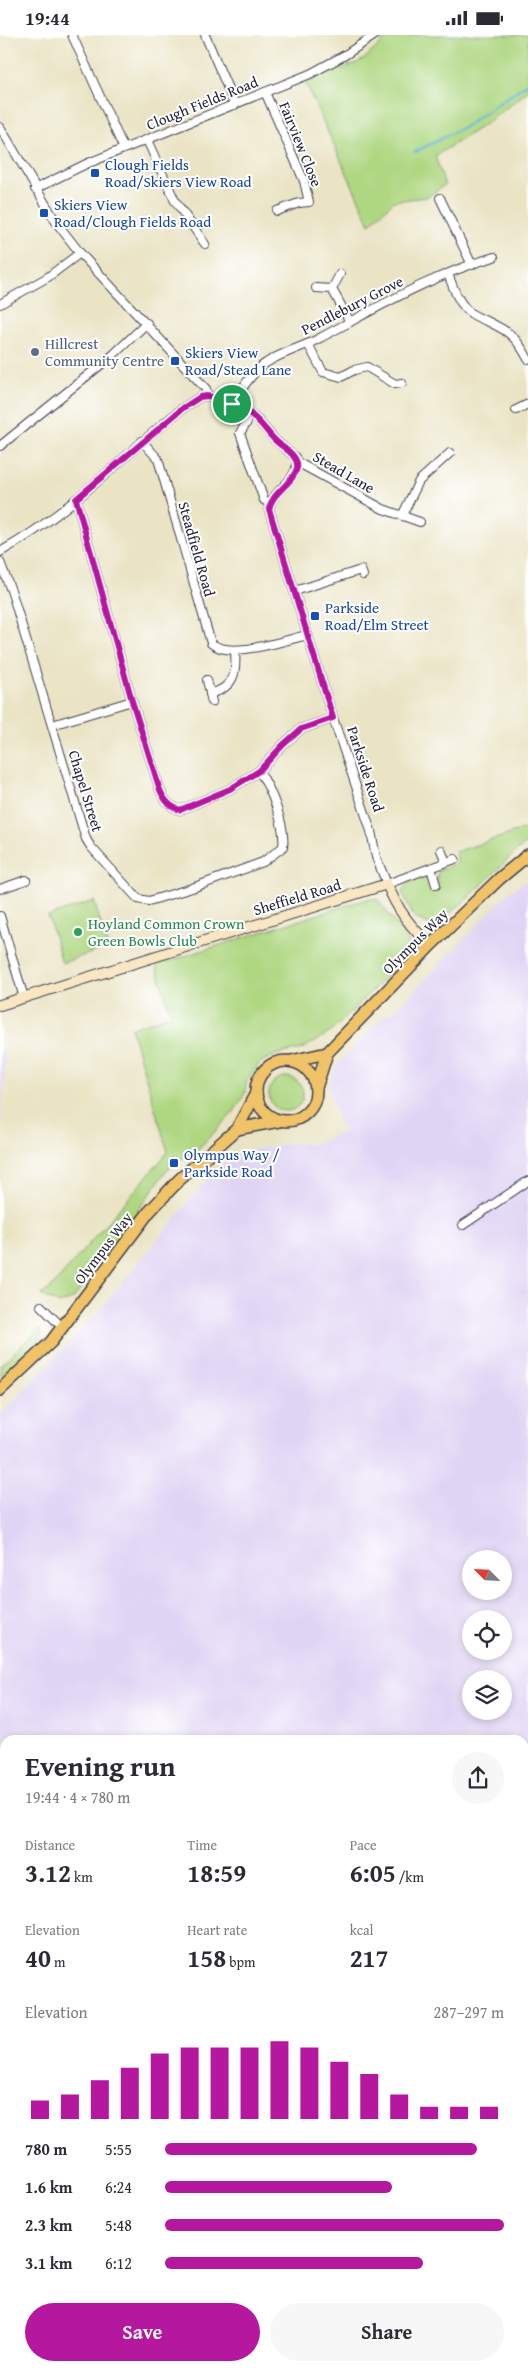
<!DOCTYPE html>
<html lang="en">
<head>
<meta charset="utf-8">
<style>
	body { margin:0; font-family:"Gentium Book Plus",serif; background:#f7f7f7; color:#2b2b33; height:100vh; display:flex; flex-direction:column; font-size:19px; white-space:nowrap }
	* { box-sizing:border-box; margin:0 }
	p { font-size:16px; color:#7c7c81 }
	.icon { flex:none; width:28px; height:28px; fill:none; stroke:currentColor; stroke-width:2; stroke-linecap:round; stroke-linejoin:round }
	.map { position:relative; flex:1; overflow:hidden }
	.panel { position:absolute; left:0px; top:1700px; width:529px; height:636px; display:flex; flex-direction:column; background:#fff; border-radius:15px 15px 0 0; box-shadow:0 2px 8px #0003 }
	.panel>* { flex:none }
	.needle { width:32px; rotate:294deg }
	.controls { position:absolute; left:462px; top:1515px; display:grid; gap:10px }
	.controls a { display:grid; place-items:center; width:50px; height:50px; border-radius:50%; background:#fff; box-shadow:0 2px 8px #0003; font-size:25px }
	.pin { position:absolute; display:grid; place-items:center; width:42px; height:42px; color:#fff; margin:-21px; border:2px solid #fff; border-radius:50%; box-shadow:0 1px 5px #0007 }
	.round { display:grid; place-items:center; flex:none; width:52px; height:52px; border-radius:26px; background:#f7f7f7 }
	.overview { display:flex; align-items:center; justify-content:space-between; height:85px; padding:0 25px }
	h1 { font-size:28px; font-weight:700; line-height:38px }
	.figures { display:grid; grid-template-columns:repeat(3,1fr); gap:8px; height:85px; padding:5px 25px }
	.figures div { display:grid; align-content:center }
	.figures b { font-size:25px; font-weight:700 }
	.figures small { font-size:14px; font-weight:400 }
	.figures p { font-size:14px }
	.chart { height:140px; padding:10px 25px }
	.chart p { display:flex; justify-content:space-between }
	.chart svg { width:100%; height:90px; margin-top:5px; stroke:#b5179e; stroke-width:6 }
	.action { display:flex; gap:10px; margin-top:auto; padding:10px 25px }
	.action a { flex:1; height:58px; border-radius:30px; background:#b5179e; color:#fff; font-size:20px; font-weight:700; line-height:58px; text-align:center }
	.action a+a { background:#f7f7f7; color:#2b2b33 }
	ul { padding:0 25px; list-style:none; font-size:16px }
	li { display:grid; grid-template-columns:80px 60px 1fr; align-items:center; height:38px }
	li i { height:12px; border-radius:6px; background:#b5179e }
	.status { display:flex; justify-content:space-between; align-items:center; height:35px; padding:0 25px; background:#fff; direction:ltr }
	.status svg { height:14px; fill:currentColor }
	.map>svg:first-child { display:block }
	.built { fill:#e0d4f4; fill-rule:evenodd }
	.green { fill:#afd782; stroke:#687c5e }
	.forest { fill:#8bb870; stroke:#566d56 }
	.lines { fill:none; stroke-linecap:round; stroke-linejoin:round }
	.stream { stroke:#56b6d4; stroke-width:2.5 }
	.street-casing { stroke:#403f50; stroke-width:10 }
	.secondary-casing { stroke:#403f50; stroke-width:12 }
	.primary-casing { stroke:#403f50; stroke-width:14 }
	.highway-casing { stroke:#403f50; stroke-width:16 }
	.street { stroke:#fff; stroke-width:8 }
	.secondary { stroke:#f9e7c3; stroke-width:10 }
	.primary { stroke:#f0c369; stroke-width:11 }
	.highway { stroke:#f0c369; stroke-width:14 }
	.route-casing { stroke:#fff; stroke-width:10 }
	.route { stroke:#b5179e; stroke-width:6 }
	.transit-dot { fill:#1a4fb4; stroke:#fff; stroke-width:2 }
	.service-dot { fill:#5c6f8a; stroke:#fff; stroke-width:2 }
	.leisure-dot { fill:#2e9e5b; stroke:#fff; stroke-width:2 }
	.labels { text-anchor:middle; dominant-baseline:central; stroke-width:4; stroke-linejoin:round; paint-order:stroke }
	.street-label { font-size:15px; fill:#22223b; stroke:#fff }
	.transit-label { font-size:15px; fill:#164399; stroke:#fff; text-anchor:start }
	.service-label { font-size:15px; fill:#4e5e75; stroke:#fff; text-anchor:start }
	.leisure-label { font-size:15px; fill:#27864d; stroke:#fff; text-anchor:start }
</style>
</head>
<body>
<div class="status"><b>19:44</b><svg viewBox="0 0 49 12"><path d="M0 12V9h3v3zM5 12V6h3v6zM10 12V3h3v9zM15 12V0h3v12zM26 1h20v11H26zM47 4h2v5h-2z"/></svg></div>
<div class="map">
<svg width="528" height="2336" viewBox="0 0 528 2336">
	<rect width="100%" height="100%" fill="#fff"/>
	<filter id="ink" filterUnits="userSpaceOnUse"><feTurbulence type="fractalNoise" baseFrequency=".02" numOctaves="2"/><feDisplacementMap in="SourceGraphic" scale="10" xChannelSelector="R" yChannelSelector="G"/><feConvolveMatrix kernelMatrix="1 2 1 2 8 2 1 2 1" color-interpolation-filters="sRGB"/></filter>
	<filter id="wash" filterUnits="userSpaceOnUse"><feTurbulence type="fractalNoise" baseFrequency=".0096" numOctaves="4" result="noise"/><feDisplacementMap in="SourceGraphic" scale="20" xChannelSelector="R" yChannelSelector="G"/><feGaussianBlur stdDeviation="1.12" result="paint"/><feColorMatrix in="noise" values="0 0 0 0 0 0 0 0 0 0 0 0 0 0 0 0 0 1.4 0 .05"/><feComposite in="paint" operator="in"/></filter>
	<g filter="url(#wash)">
		<rect width="100%" height="100%" fill="#eae4c5"/>
		<!-- built -->
		<g class="built">
			<path d="M 528,845 L 528,1752 L 524,1751 L 524,1705 L 5,1705 L 5,1731 L 0,1731 L 0,1380 L 95,1281 L 208,1143 L 221,1131 L 250,1115 L 293,1108 L 313,1109 L 345,1097 L 339,1088 L 328,1052 L 335,1032 L 383,982 L 395,976 L 508,858 ZM 471,1524 L 504,1524 L 504,1556 L 471,1556 ZM 471,1584 L 504,1584 L 504,1616 L 471,1616 ZM 471,1644 L 504,1644 L 504,1676 L 471,1676 Z"/>
			<path d="M 0,1008 L 5,1025 L 0,1102 Z"/>
		</g>
		<!-- green -->
		<g class="green">
			<path d="M 390,0 L 528,0 L 528,56 L 487,88 L 435,121 L 445,150 L 427,162 L 394,166 L 370,189 L 305,47 L 334,33 L 343,34 L 363,25 Z"/>
			<path d="M 528,793 L 528,807 C 502,826 455,884 429,889 L 414,883 L 402,857 L 408,847 L 417,845 L 416,842 L 423,840 L 429,843 L 433,853 L 438,851 L 437,841 L 439,836 L 458,827 L 455,817 Z"/>
			<path d="M 367,864 L 377,864 L 406,902 L 409,908 L 406,922 L 331,997 L 302,1014 L 275,1020 L 261,1027 L 247,1045 L 245,1058 L 234,1077 L 195,1117 L 182,1123 L 168,1134 L 73,1264 L 59,1269 L 41,1260 L 51,1253 L 168,1117 L 131,993 L 171,980 L 156,930 Z"/>
			<path d="M 94,866 L 108,912 L 62,928 L 48,881 Z"/>
			<circle cx="286" cy="1059" r="17"/>
			<path d="M 40,1294 L 42,1299 L 39,1305 L 0,1341 L 0,1330 Z"/>
			<path d="M 5,1832 L 5,1865 L 0,1865 L 0,1833 Z"/>
		</g>
		<!-- forest -->
		<path class="forest" d="M 0,2082 L 5,2084 L 5,2180 L 0,2182 Z"/>
		<g class="lines">
			<!-- stream -->
			<path class="stream" d="M 415,117 L 466,91 L 528,48"/>
		</g>
	</g>
	<g filter="url(#ink)">
		<g class="lines">
			<!-- street casing -->
			<g class="street-casing">
				<g id="street">
					<path d="M 72,0 L 124,114"/>
					<path d="M 205,0 L 235,70"/>
					<path d="M 265,57 L 304,146 L 309,167 L 299,168 L 277,176"/>
					<path d="M 0,92 L 56,187 L 80,218 L 206,354 L 207,361"/>
					<path d="M 147,105 L 175,166 L 205,209"/>
					<path d="M 35,154 L 86,129 L 310,39 L 345,20 L 375,0"/>
					<path d="M 440,163 L 472,230"/>
					<path d="M 448,239 C 454,254 458,269 472,279 C 477,282 484,285 489,287 C 510,297 517,303 528,324"/>
					<path d="M 316,253 L 332,254 L 350,287"/>
					<path d="M 332,254 L 340,239"/>
					<path d="M 0,269 L 48,242 L 80,218"/>
					<path d="M 308,309 L 323,337 L 341,342 L 354,335 L 367,332 L 395,349 L 402,348"/>
					<path d="M 232,369 C 241,355 252,337 266,328 C 282,317 301,313 318,304 C 375,274 432,240 494,222"/>
					<path d="M 516,375 L 528,369"/>
					<path d="M 247,387 L 240,398 L 264,465 L 270,469"/>
					<path d="M 142,406 L 158,424 L 211,608 C 229,625 284,605 308,600"/>
					<path d="M 0,411 L 113,320 L 147,288"/>
					<path d="M 297,427 C 297,447 272,455 269,474 L 333,683 L 371,796 L 376,822 L 387,849 L 455,824"/>
					<path d="M 76,464 L 132,666 L 160,755 C 165,766 169,771 180,775 L 230,754 L 259,736 L 283,710 L 301,694 L 333,683"/>
					<path d="M 402,481 L 419,446 L 450,418"/>
					<path d="M 0,517 C 68,480 122,421 183,373 L 200,362 L 207,361 L 232,369 L 256,383 L 275,405 L 295,422 L 297,427 L 383,474 L 420,487"/>
					<path d="M 0,527 L 12,558 L 86,804 L 91,812 L 138,864 L 149,866 L 192,853 L 263,827 L 283,812 C 286,791 271,754 259,736"/>
					<path d="M 295,556 L 361,535 L 363,540"/>
					<path d="M 207,645 L 212,667"/>
					<path d="M 210,659 C 234,652 237,639 235,616"/>
					<path d="M 52,690 L 132,666"/>
					<path d="M 441,815 L 446,827"/>
					<path d="M 431,833 L 436,850"/>
					<path d="M 0,854 L 26,845"/>
					<path d="M 0,881 L 24,963"/>
					<path d="M 463,1190 L 528,1146"/>
					<path d="M 41,1271 L 62,1292"/>
					<path d="M 0,2188 L 5,2186"/>
				</g>
			</g>
			<!-- secondary casing -->
			<g class="secondary-casing">
				<path id="secondary" d="M 0,970 L 387,849 C 397,874 410,893 431,910"/>
			</g>
			<!-- primary casing -->
			<g class="primary-casing">
				<g id="primary">
					<path d="M 291,1026 L 327,1018"/>
					<circle cx="286" cy="1056" r="30"/>
					<path d="M 316,1053 L 327,1018 L 431,910 L 499,844 L 528,820"/>
					<path d="M 237,1094 L 279,1086"/>
					<path d="M 0,1355 L 51,1307 L 149,1177 L 179,1145 L 237,1094 L 256,1058"/>
				</g>
			</g>
			<!-- highway casing -->
			<g class="highway-casing">
				<g id="highway">
					<path d="M 0,1771 L 5,1770"/>
					<path d="M 524,1783 L 528,1784"/>
					<path d="M 0,1784 L 5,1784"/>
					<path d="M 0,1804 L 5,1804"/>
					<path d="M 524,1806 L 528,1806"/>
					<path d="M 0,1818 L 5,1817"/>
				</g>
			</g>
			<!-- street -->
			<use href="#street" class="street"/>
			<!-- secondary -->
			<use href="#secondary" class="secondary"/>
			<!-- primary -->
			<use href="#primary" class="primary"/>
			<!-- highway -->
			<use href="#highway" class="highway"/>
		</g>
	</g>
	<g class="lines" filter="url(#ink)">
		<!-- route casing -->
		<g class="route-casing">
			<path id="route" d="M 207,361 C 224,364 244,371 256,384 C 264,391 269,400 277,407 C 285,414 299,421 297,433 C 293,449 272,457 269,474 L 333,683 L 301,694 L 283,710 L 259,736 L 230,754 L 180,775 C 169,771 165,766 160,755 L 132,666 L 76,464 L 183,373 L 200,362 Z"/>
		</g>
		<!-- route -->
		<use href="#route" class="route"/>
	</g>
	<!-- markers -->
	<g class="transit-dot">
		<rect x="90" y="133" width="10" height="10" rx="2.5"/>
		<rect x="39" y="173" width="10" height="10" rx="2.5"/>
		<rect x="170" y="321" width="10" height="10" rx="2.5"/>
		<rect x="310" y="576" width="10" height="10" rx="2.5"/>
		<rect x="169" y="1123" width="10" height="10" rx="2.5"/>
	</g>
	<circle class="service-dot" cx="35" cy="317" r="5"/>
	<circle class="leisure-dot" cx="78" cy="897" r="5"/>
	<g class="labels">
		<!-- street labels -->
		<g class="street-label">
			<text transform="translate(202 68) rotate(-22)">Clough Fields Road</text>
			<text transform="translate(301 109) rotate(68)">Fairview Close</text>
			<text transform="translate(352 270) rotate(-27)">Pendlebury Grove</text>
			<text transform="translate(344 437) rotate(30)">Stead Lane</text>
			<text transform="translate(197 514) rotate(74)">Steadfield Road</text>
			<text transform="translate(366 734) rotate(72)">Parkside Road</text>
			<text transform="translate(86 756) rotate(73)">Chapel Street</text>
			<text transform="translate(297 862) rotate(-17)">Sheffield Road</text>
			<text transform="translate(415 906) rotate(-45)">Olympus Way</text>
			<text transform="translate(103 1213) rotate(-53)">Olympus Way</text>
		</g>
		<!-- transit labels -->
		<g class="transit-label">
			<text x="105" y="129">Clough Fields<tspan x="105" dy="17">Road/Skiers View Road</tspan></text>
			<text x="54" y="169">Skiers View<tspan x="54" dy="17">Road/Clough Fields Road</tspan></text>
			<text x="185" y="317">Skiers View<tspan x="185" dy="17">Road/Stead Lane</tspan></text>
			<text x="325" y="572">Parkside<tspan x="325" dy="17">Road/Elm Street</tspan></text>
			<text x="184" y="1119">Olympus Way /<tspan x="184" dy="17">Parkside Road</tspan></text>
		</g>
		<!-- service labels -->
		<g class="service-label">
			<text x="45" y="308">Hillcrest<tspan x="45" dy="17">Community Centre</tspan></text>
		</g>
		<!-- leisure labels -->
		<g class="leisure-label">
			<text x="88" y="888">Hoyland Common Crown<tspan x="88" dy="17">Green Bowls Club</tspan></text>
		</g>
	</g>
</svg>
<div class="controls">
<a><svg class="needle" viewBox="-14 -14 28 28"><path d="M0-13l5 13h-10z" fill="#e53935"/><path d="M0 13l5-13h-10z" fill="#7c7c81"/></svg></a>
<a><svg class="icon" aria-label="locate" viewBox="0 0 24 24"><circle cx="12" cy="12" r="6"/><path d="M12 2v4M12 18v4M2 12h4M18 12h4"/></svg></a>
<a><svg class="icon" aria-label="layers" viewBox="0 0 24 24"><path d="M12 4l9 5-9 5-9-5zM3 14l9 5 9-5"/></svg></a>
</div>
<div class="pin" style="left:232px;top:369px;background:#1e9e55"><svg class="icon" aria-label="arrive" viewBox="0 0 24 24"><path d="M6 21V4h12l-3 4 3 4H6"/></svg></div>
<section class="panel">
<div class="overview"><div><h1>Evening run</h1><p>19:44 · 4 × 780 m</p></div><a class="round"><svg class="icon" aria-label="share" viewBox="0 0 24 24"><path d="M12 15V3M7 8l5-5 5 5M5 13v7h14v-7"/></svg></a></div>
<div class="figures">
<div><p>Distance</p><b>3.12<small> km</small></b></div>
<div><p>Time</p><b>18:59</b></div>
<div><p>Pace</p><b>6:05<small> /km</small></b></div>
</div>
<div class="figures">
<div><p>Elevation</p><b>40<small> m</small></b></div>
<div><p>Heart rate</p><b>158<small> bpm</small></b></div>
<div><p>kcal</p><b>217</b></div>
</div>
<div class="chart"><p><span>Elevation</span>287–297 m</p>
<svg viewBox="0 0 160 44" preserveAspectRatio="none"><path d="M5 44V35M15 44V32M25 44V25M35 44V19M45 44V12M55 44V9M65 44V9M75 44V9M85 44V6M95 44V9M105 44V16M115 44V22M125 44V32M135 44V38M145 44V38M155 44V38"/></svg>
</div>
<ul>
<li><b>780 m</b>5:55<i style="width:92%"></i></li>
<li><b>1.6 km</b>6:24<i style="width:67%"></i></li>
<li><b>2.3 km</b>5:48<i style="width:100%"></i></li>
<li><b>3.1 km</b>6:12<i style="width:76%"></i></li>
</ul>
<div class="action"><a>Save</a><a>Share</a></div>
</section>
</div>
</body>
</html>
